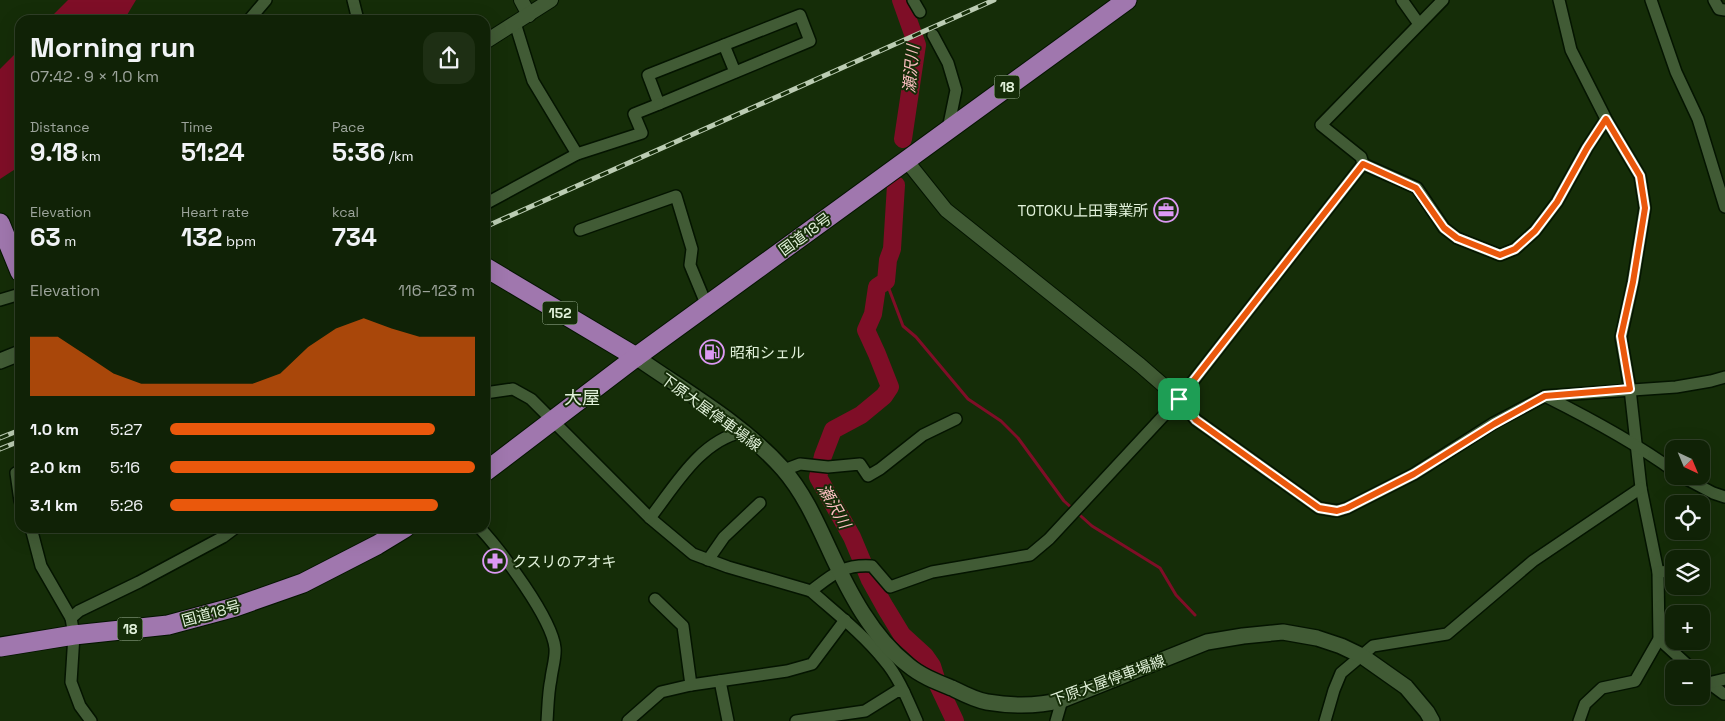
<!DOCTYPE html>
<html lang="en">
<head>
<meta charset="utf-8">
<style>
	body { margin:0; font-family:"Space Grotesk","Noto Sans JP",sans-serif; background:#1e2f14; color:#f1f3f6; height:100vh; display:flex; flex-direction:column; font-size:19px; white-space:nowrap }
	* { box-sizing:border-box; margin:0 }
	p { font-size:16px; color:#9ca49b }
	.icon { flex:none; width:28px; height:28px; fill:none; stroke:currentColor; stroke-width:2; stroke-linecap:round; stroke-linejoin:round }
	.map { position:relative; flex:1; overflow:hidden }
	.drawer { position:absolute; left:15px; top:15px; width:475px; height:518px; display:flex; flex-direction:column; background:#102206; border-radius:15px; box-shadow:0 5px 20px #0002,0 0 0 1px #303f28 }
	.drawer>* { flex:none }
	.needle { width:32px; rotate:136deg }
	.fabs { position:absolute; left:1665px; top:440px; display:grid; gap:10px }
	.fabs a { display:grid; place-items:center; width:45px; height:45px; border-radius:10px; background:#102206; box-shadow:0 5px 20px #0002,0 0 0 1px #303f28; font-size:25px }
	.pin { position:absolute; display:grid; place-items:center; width:42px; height:42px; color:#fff; margin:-21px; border-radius:10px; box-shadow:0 2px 8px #0006 }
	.round { display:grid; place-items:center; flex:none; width:52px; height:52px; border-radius:15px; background:#1e2f14 }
	.head { display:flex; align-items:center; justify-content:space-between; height:85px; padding:0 15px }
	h1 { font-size:28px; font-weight:600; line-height:38px }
	.stats { display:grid; grid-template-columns:repeat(3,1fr); gap:8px; height:85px; padding:5px 15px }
	.stats div { display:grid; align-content:center }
	.stats b { font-size:25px; font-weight:600 }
	.stats small { font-size:14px; font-weight:400 }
	.stats p { font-size:14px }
	.chart { height:140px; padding:10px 15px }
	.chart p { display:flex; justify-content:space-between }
	.chart svg { width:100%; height:90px; margin-top:5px; fill:#ea580c; opacity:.7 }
	ul { padding:0 15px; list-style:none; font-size:16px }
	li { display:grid; grid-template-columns:80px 60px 1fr; align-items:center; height:38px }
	li i { height:12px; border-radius:6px; background:#ea580c }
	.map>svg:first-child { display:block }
	.water { fill:#7f0e27 }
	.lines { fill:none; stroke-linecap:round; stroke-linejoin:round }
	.stream { stroke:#7f0e27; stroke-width:3 }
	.river { stroke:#7f0e27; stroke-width:18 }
	.minor-casing { stroke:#041400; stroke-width:14 }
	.tertiary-casing { stroke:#041400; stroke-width:16 }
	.secondary-casing { stroke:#041400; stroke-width:18 }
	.trunk-casing { stroke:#041400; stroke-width:21 }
	.minor { stroke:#415b35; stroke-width:11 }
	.tertiary { stroke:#415b35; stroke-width:14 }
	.secondary { stroke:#415b35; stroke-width:15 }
	.trunk { stroke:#a077ae; stroke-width:19 }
	.rail-casing { stroke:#bbccb3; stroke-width:5 }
	.rail { stroke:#152d08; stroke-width:3; stroke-dasharray:9; stroke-linecap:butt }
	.route-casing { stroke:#fff; stroke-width:10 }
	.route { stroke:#ea580c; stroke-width:6 }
	.labels { text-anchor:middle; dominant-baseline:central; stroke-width:4; stroke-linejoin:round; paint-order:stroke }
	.shield { fill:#152d08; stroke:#a3b69a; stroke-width:1 }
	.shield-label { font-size:14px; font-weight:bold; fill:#e0f0d9 }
	.poi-label { font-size:15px; fill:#e0f0d9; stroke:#152d08; text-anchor:start }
	.street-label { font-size:15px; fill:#e0f0d9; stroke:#152d08 }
	.water-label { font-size:16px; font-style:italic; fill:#fbbec0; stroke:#152d08 }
	.quarter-label { font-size:18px; fill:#e0f0d9; stroke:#152d08 }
</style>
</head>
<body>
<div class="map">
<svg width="1725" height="721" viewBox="0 0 1725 721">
	<rect width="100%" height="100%" fill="#152d08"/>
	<!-- water -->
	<g class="water">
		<path d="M 68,0 L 136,0 L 124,20 L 48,20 Z"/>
		<path d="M 20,49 L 20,166 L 0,179 L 0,69 Z"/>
	</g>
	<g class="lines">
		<!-- stream -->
		<path class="stream" d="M 886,281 L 903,326 L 916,337 L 968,399 L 1001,421 L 1018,438 L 1064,501 L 1092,526 L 1160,568 L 1176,595 L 1195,615"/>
		<!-- river -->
		<g class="river">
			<path d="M 901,0 L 917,45 L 903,139"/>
			<path d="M 896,185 L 892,249 L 888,260 L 886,281 L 877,287 L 873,314 L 866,330 L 877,354 L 890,387 L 884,396 L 861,415 L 833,430 L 823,456 L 818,477 L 852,537 L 870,580 L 885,607 L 902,635 L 925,656 L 932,666 L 938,685 L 955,721"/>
		</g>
		<!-- minor casing -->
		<g class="minor-casing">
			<g id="minor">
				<path d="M 353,0 L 358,20"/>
				<path d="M 913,0 L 920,12"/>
				<path d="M 1402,0 L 1419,24"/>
				<path d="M 1559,0 L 1571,50 L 1606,119 L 1640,176 L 1645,208 L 1633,282 L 1621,337 L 1630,389 L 1641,488 L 1658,572 L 1659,639 L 1635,681 L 1602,688 L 1585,704 L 1579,721"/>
				<path d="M 1651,0 L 1676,72 L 1698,119 L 1725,207"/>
				<path d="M 1714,0 L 1719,9 L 1725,10"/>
				<path d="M 800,15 L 810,41 L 659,104 L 648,75 Z"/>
				<path d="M 249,20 L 266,0"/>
				<path d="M 515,23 L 533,81 L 577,154"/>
				<path d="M 933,35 L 948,63 L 956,90 L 948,129"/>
				<path d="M 724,45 L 735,72"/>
				<path d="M 1363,164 L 1361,157 L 1321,125 L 1443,0"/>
				<path d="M 485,204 L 577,154 L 642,133 L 634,114 L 659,104"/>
				<path d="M 580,230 L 676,196 L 692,249 L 690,265 L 707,306"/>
				<path d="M 0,300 L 20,294"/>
				<path d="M 485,393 L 513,389 L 531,399 L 650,518 L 693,554 L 728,567 L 811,591 C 832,575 843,564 872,566 L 890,587 L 932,572 L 1030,555 L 1049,539 L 1179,399 L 1363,164 L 1417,188 L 1444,228 L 1457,238 L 1500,255 L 1515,249 L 1535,231 L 1557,202 L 1587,148 L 1606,119"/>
				<path d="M 1547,397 C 1591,419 1634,442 1674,471"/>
				<path d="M 1179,399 L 1196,420 L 1319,508 L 1337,511 L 1347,508 L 1414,474 L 1494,423 L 1545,396 L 1676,387 L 1711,381 L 1725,377"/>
				<path d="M 784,470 L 800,464 L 828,467 L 860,464 L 868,476 L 880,469 L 923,435 L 956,419"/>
				<path d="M 20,471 L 16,473 L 20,501"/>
				<path d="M 1681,476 L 1713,493 L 1725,497"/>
				<path d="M 650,518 C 675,486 700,441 742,432"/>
				<path d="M 31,528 L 41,566 L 71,618"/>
				<path d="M 480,528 C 501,551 552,618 555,648 C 556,658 552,669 551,679 C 548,693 548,707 547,721"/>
				<path d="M 708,560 L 724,537 L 760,503"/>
				<path d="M 1658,572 L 1674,571"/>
				<path d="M 811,591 C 836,613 863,634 884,660 C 899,677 908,701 917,721"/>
				<path d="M 655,599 L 683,626 L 691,685"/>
				<path d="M 1659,639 L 1692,669"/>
				<path d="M 1701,677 L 1724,694"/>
				<path d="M 720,681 L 728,721"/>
				<path d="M 1708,683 L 1725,679"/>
				<path d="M 91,721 L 80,706 L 71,682 L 74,635 L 71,618 L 79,611 L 139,582 L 223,537 L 235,528"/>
				<path d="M 628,721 L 661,692 L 691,685 L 787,671 L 812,664 L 845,620"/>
				<path d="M 796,721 L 865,711 L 897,691 L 904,692"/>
				<path d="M 1056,721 L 1062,700"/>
				<path d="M 1325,721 L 1334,690 L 1341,673 L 1373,646 L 1447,634 L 1533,561 L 1641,488"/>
			</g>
		</g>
		<!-- tertiary casing -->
		<g class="tertiary-casing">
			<g id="tertiary">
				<path d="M 521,0 L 529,15"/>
				<path d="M 485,42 L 551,0"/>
				<path d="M 906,160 L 946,210 L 1140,365 L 1179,399"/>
			</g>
		</g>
		<!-- secondary casing -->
		<g class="secondary-casing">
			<g id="secondary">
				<path d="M 636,357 C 686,392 743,424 783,469 C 804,493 817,523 830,551 C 849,592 872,637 908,665 C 921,676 937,682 952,688 C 962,693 975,700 987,702 C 1011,706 1039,706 1062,700 L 1207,642 L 1243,636 L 1283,632 L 1317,638 L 1341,646 L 1362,656 L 1406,687 L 1427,712 L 1432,721"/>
				<path d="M 0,361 L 20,353"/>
			</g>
		</g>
		<!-- trunk casing -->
		<g class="trunk-casing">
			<g id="trunk">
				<path d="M 0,223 L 20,272"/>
				<path d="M 485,267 L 636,357"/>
				<path d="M 485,472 L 636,357 L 1127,0"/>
				<path d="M 0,647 L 74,635 L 168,625 L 235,607 L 303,583 L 377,545 L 405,528"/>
			</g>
		</g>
		<!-- minor -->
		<use href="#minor" class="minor"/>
		<!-- tertiary -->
		<use href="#tertiary" class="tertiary"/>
		<!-- secondary -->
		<use href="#secondary" class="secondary"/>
		<!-- trunk -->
		<use href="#trunk" class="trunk"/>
		<!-- rail casing -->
		<g class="rail-casing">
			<g id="rail">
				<path d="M 485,227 L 994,0"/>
				<path d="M 0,438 L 20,430"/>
				<path d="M 0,449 L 20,441"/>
			</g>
		</g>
		<!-- rail -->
		<use href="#rail" class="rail"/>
	</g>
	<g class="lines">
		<!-- route casing -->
		<g class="route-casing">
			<path id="route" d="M 1606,119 L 1640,176 L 1645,208 L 1633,282 L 1621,336 L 1630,389 L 1545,396 L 1494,424 L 1414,474 L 1347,508 L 1337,511 L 1319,508 L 1196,420 L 1179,399 L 1363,164 L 1416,188 L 1444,228 L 1457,238 L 1500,255 L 1515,249 L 1535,231 L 1557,202 L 1587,148 Z"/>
		</g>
		<!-- route -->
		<use href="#route" class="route"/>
	</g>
	<!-- icons -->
	<defs>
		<g id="office-ring" transform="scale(1.25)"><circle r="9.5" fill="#152d08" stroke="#dc99f4" stroke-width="1.5"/><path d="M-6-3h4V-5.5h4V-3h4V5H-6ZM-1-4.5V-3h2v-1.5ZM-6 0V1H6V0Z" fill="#dc99f4"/></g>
		<g id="fuel-ring" transform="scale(1.25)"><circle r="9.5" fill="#152d08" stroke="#dc99f4" stroke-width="1.5"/><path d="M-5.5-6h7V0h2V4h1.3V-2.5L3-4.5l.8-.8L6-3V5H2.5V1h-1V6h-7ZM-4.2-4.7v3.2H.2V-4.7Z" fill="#dc99f4"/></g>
		<g id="pharmacy-ring" transform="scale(1.25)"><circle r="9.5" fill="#152d08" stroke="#dc99f4" stroke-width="1.5"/><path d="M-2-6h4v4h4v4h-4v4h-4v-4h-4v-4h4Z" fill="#dc99f4"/></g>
	</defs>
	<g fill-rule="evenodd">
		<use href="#office-ring" x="1166" y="210"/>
		<use href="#fuel-ring" x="712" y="352"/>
		<use href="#pharmacy-ring" x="495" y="561"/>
	</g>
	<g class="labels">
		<!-- shield labels -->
		<g class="shield">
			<rect x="994.5" y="75.5" width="25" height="23" rx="4"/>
			<rect x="542.5" y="301.5" width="35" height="23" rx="4"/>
			<rect x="117.5" y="617.5" width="25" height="23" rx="4"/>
		</g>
		<g class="shield-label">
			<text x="1007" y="87">18</text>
			<text x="560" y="313">152</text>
			<text x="130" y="629">18</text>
		</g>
		<!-- poi labels -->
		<g class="poi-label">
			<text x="1148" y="210" text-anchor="end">TOTOKU上田事業所</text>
			<text x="730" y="352">昭和シェル</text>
			<text x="512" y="561">クスリのアオキ</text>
		</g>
		<!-- street labels -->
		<g class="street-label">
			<text transform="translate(805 234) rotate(-36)">国道18号</text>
			<text transform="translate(711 412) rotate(36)">下原大屋停車場線</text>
			<text transform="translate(211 613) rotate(-15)">国道18号</text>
			<text transform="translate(1108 680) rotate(-20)">下原大屋停車場線</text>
		</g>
		<!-- water labels -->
		<g class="water-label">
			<text transform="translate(911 69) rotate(-85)">瀬沢川</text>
			<text transform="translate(834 506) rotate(60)">瀬沢川</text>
		</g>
		<!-- quarter labels -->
		<g class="quarter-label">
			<text x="582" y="397">大屋</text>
		</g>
	</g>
</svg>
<div class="fabs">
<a><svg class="needle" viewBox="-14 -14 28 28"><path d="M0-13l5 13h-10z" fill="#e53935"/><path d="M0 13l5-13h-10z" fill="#9ca49b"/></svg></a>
<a><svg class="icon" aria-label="locate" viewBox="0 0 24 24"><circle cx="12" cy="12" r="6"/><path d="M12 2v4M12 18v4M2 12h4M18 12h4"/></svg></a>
<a><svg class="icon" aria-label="layers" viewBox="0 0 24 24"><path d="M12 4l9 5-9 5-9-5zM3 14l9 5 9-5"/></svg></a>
<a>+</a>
<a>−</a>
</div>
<div class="pin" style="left:1179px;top:399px;background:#1e9e55"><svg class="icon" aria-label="arrive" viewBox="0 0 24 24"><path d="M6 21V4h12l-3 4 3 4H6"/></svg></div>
<section class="drawer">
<div class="head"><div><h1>Morning run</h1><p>07:42 · 9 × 1.0 km</p></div><a class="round"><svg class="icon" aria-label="share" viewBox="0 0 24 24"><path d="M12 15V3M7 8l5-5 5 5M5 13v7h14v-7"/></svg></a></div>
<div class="stats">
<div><p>Distance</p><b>9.18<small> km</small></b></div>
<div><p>Time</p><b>51:24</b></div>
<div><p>Pace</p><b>5:36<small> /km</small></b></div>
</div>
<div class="stats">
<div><p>Elevation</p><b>63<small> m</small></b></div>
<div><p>Heart rate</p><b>132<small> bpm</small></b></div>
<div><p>kcal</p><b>734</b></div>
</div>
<div class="chart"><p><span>Elevation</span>116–123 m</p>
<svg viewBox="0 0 160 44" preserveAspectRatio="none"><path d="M0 44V15L10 15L20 24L30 33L40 38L50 38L60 38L70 38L80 38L90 33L100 20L110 11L120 6L130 11L140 15L150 15L160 15V44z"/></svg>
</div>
<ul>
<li><b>1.0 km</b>5:27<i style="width:87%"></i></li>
<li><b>2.0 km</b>5:16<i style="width:100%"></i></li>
<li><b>3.1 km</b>5:26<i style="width:88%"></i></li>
</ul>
</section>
</div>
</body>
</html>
